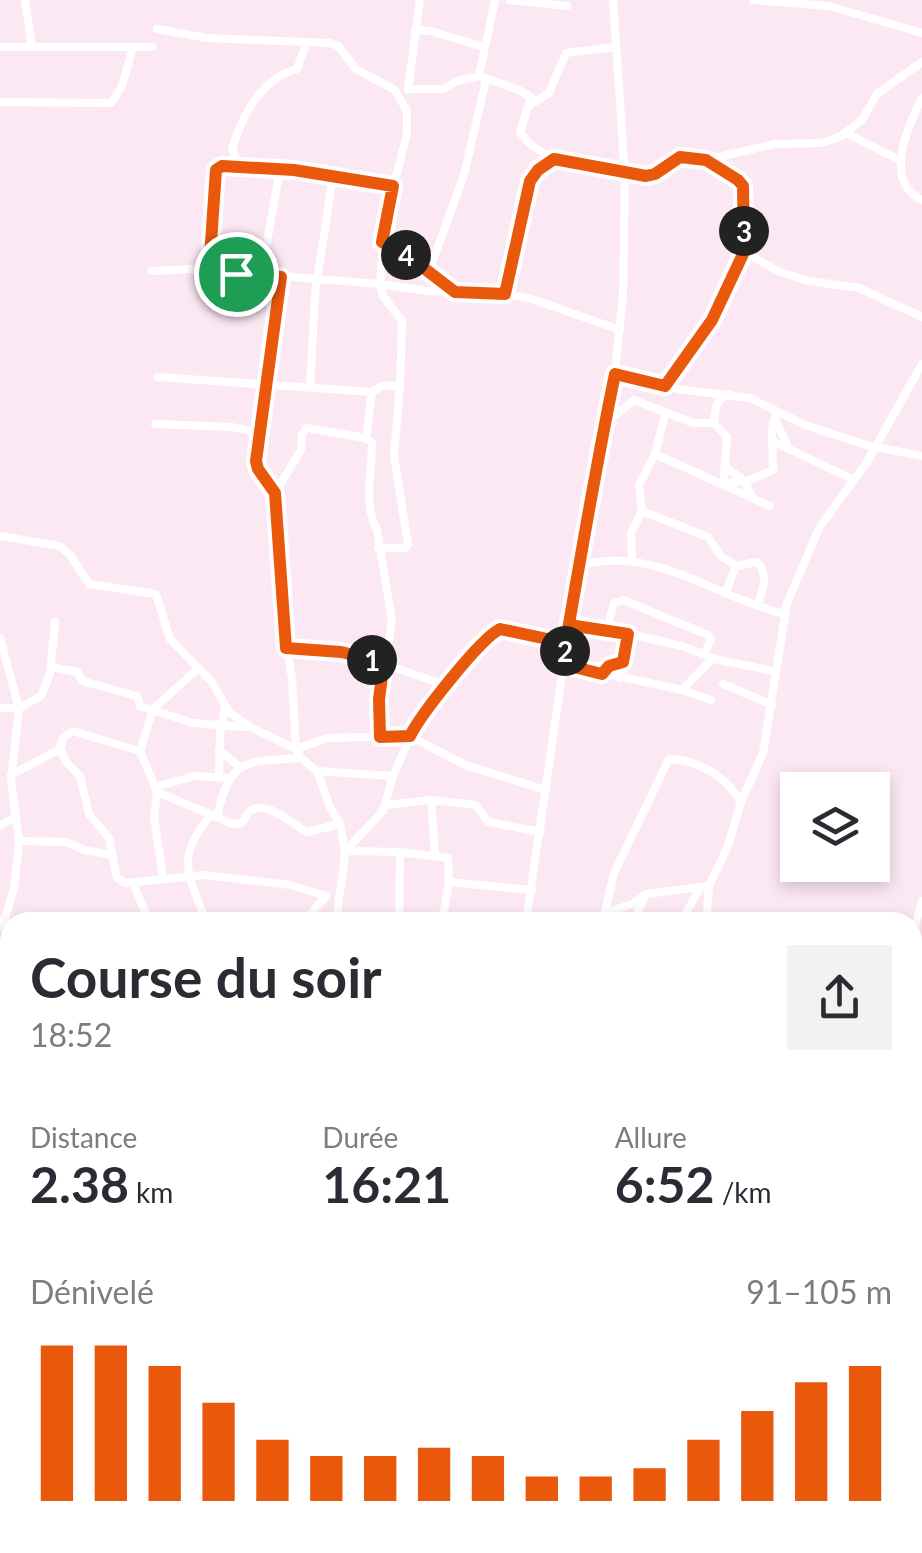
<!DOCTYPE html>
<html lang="fr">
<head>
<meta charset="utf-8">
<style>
	body { margin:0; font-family:Lato,sans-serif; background:#f2f2f3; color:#2b2b33; height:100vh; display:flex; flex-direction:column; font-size:38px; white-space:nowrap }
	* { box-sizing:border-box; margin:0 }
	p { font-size:32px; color:#7c7c81 }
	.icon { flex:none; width:55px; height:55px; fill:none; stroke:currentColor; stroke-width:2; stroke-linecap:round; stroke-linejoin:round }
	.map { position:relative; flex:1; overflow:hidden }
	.details { position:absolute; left:0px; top:912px; width:922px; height:642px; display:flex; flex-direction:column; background:#fff; border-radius:30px 30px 0 0; box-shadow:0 5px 15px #0003 }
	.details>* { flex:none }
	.buttons { position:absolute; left:780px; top:772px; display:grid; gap:20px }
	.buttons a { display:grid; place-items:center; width:110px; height:110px; border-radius:0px; background:#fff; box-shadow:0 5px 15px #0003; font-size:50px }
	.pin { position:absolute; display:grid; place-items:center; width:85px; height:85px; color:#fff; margin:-42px; border:5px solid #fff; border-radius:50%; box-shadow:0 2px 10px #0007 }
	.km { position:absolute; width:50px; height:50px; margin:-25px; border-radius:50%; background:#222; color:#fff; font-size:28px; line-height:50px; text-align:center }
	.round { display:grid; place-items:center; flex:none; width:105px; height:105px; border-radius:0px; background:#f2f2f3 }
	.head { display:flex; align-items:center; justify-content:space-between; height:170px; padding:0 30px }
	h1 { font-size:55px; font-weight:700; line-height:75px }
	.metrics { display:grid; grid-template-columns:repeat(3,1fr); gap:15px; height:170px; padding:10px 30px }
	.metrics div { display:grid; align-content:center }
	.metrics b { font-size:50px; font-weight:700 }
	.metrics small { font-size:28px; font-weight:400 }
	.metrics p { font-size:28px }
	.chart { height:280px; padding:20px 30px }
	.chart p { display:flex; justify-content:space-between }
	.chart svg { width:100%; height:180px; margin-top:10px; stroke:#ea580c; stroke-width:6 }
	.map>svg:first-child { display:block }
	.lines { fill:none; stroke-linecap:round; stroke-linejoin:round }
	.minor { stroke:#fff; stroke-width:8 }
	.route-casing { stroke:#fff; stroke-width:20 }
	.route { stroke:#ea580c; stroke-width:12 }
</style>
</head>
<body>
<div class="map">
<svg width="922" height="1553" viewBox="0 0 922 1553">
	<rect width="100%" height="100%" fill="#fce8f3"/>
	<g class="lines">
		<!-- minor -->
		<g class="minor">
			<path d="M 25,0 L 32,47"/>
			<path d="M 510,0 L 567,6"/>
			<path d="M 753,0 L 829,6 L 922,33"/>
			<path d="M 157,29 L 207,38 L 331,43 L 338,46 L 356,69 L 395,90 L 407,111 L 407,134 L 385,218 L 380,284 L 427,291 L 505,294 L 532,299 L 620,330"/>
			<path d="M 415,30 L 430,31 L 485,47"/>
			<path d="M 0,47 L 152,47"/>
			<path d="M 479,76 L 495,0"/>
			<path d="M 408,89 L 443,89 L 457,81 L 479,76 L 519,90 L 531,97 L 520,132 C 541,167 608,171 645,176 L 655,174 L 680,157 L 705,160 L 775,144 L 821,143 L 840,137 L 862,120 L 877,94 L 922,62"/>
			<path d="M 408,90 L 420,0"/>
			<path d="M 922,98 C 907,128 883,182 922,200"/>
			<path d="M 0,102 L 111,103 L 122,86 L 133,47"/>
			<path d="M 530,105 L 549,93 L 566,53 L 616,47"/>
			<path d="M 846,133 L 901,161"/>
			<path d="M 705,160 L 743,186 L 744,252 L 780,272 L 809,281 L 859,288 L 922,317"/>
			<path d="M 241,167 L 232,150 C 241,116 261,79 297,69 L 307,42"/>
			<path d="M 382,242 L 429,271"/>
			<path d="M 152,271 L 191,269 L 380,284 L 383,296 L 402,321 L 400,385 L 382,386 L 372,392 L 366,438 L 306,428 L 302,435 L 301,450 L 275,493"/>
			<path d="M 209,271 L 216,170 L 222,166 L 294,169 L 393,186"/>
			<path d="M 261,276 L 280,169"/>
			<path d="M 281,277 L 256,461 L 257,469 L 275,493 L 281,613 L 292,678 L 296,749 L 328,738 L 410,736 L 465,765 L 546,790"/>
			<path d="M 453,290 L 429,271 L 464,175 L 486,80"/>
			<path d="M 505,294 L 532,176 L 554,159"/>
			<path d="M 615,373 L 677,389 L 750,398 L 805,425 L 866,445 L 922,456"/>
			<path d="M 158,377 L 372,392"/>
			<path d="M 665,386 L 711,321 L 744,252"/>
			<path d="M 310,387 L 315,295 L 333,175"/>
			<path d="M 729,394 C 715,398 715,411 714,423 L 727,437 L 723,484 L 750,480 L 773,470 L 772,430 L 776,412"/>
			<path d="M 775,419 L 787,445"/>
			<path d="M 155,424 L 232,427 L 259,433"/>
			<path d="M 605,424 L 634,400 L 693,423 L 714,423"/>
			<path d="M 366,438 L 372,443 C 372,470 363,504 377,530 L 392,621 L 379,699 L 380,737"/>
			<path d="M 772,441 L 854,480"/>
			<path d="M 655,454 L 770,506"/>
			<path d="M 726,467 L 744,481 L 753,498"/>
			<path d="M 642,511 L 708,537 L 721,556 L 736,566"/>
			<path d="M 0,536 L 60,546 L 70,555 L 89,584 L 156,594 L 170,639 L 211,681 L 230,713 L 250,727 L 296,749 L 301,758 L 317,771 L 330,807 L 340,824 L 345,851 L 400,852 L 448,858 L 449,882 L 442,922"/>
			<path d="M 378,548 L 405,548 L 408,544 L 394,456 L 400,385"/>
			<path d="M 632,562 L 631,533 L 642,511 L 639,485 L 655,454 L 665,414"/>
			<path d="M 578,566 C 654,544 714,597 784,614"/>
			<path d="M 726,591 L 736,566 L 757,562 C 769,574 763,590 758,605"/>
			<path d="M 569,625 L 607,629 L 682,646 L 718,660 L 774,671"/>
			<path d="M 607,629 L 614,603 L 623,600 L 708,635 L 711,639 L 705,653"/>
			<path d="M 0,638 L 19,708 L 11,780 L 19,841 L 14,888 L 3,926"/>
			<path d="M 286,648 L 358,655 L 448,686"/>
			<path d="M 563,664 L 682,690 L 711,700"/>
			<path d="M 51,667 L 78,672 L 82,681 L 137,696 L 140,706 L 193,723 L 245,727"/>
			<path d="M 620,678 L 628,634"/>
			<path d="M 723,684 L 772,705"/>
			<path d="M 682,690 L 713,658"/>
			<path d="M 0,708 L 19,708 L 41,696 L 50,674 L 55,622"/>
			<path d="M 219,750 L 240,767"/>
			<path d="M 140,751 L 72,731 L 63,738 L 60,749 L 67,763 L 80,776 L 89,814 L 109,838 L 117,878 L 126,883 L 205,875 L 290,885 L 326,896"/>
			<path d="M 317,771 L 393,776"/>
			<path d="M 11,775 L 60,749"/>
			<path d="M 219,776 L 220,734 L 225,707"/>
			<path d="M 155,787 L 195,776 L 228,778"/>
			<path d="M 157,792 L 217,817 C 230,758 244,762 301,758"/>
			<path d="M 431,800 L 435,854"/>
			<path d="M 385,805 L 431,800 L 476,805 L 488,822 L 541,832"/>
			<path d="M 217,817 L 232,824 L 242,823 C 245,819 247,812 252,810 C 268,801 294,825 307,832 L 340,824"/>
			<path d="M 0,826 L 15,817"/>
			<path d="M 19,841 L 66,842 L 84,850 L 112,855"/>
			<path d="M 163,878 L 154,817 L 157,792 L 140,751 L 153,709 L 199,668"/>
			<path d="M 133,882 L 149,922"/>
			<path d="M 449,882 L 532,890"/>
			<path d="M 605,912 L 614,873 L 669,759 C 699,760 726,777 741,802"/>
			<path d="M 1,921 L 10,942"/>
			<path d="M 206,922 C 189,874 174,858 211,815"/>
			<path d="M 303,922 L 326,896"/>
			<path d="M 337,922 C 337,898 344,876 345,851 L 383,811 L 393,776 L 414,728 L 493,632 L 507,630 L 566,643"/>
			<path d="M 399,922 L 400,852"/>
			<path d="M 526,922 L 578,566 L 615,373 L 623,295 L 625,176 L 613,0"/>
			<path d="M 601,922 L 605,912 L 633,904 L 645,895"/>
			<path d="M 633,922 L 646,894 L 709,886 L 728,846 L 741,802 L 763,753 L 787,603 L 819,528 L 867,462 L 922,364"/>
			<path d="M 681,922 L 700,888"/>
			<path d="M 706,922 L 709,886"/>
			<path d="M 912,938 L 922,901"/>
			<path d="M 912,1039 L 922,1029"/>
			<path d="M 8,1052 L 10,1064"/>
			<path d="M 0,1169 L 10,1168"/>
			<path d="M 912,1261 L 922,1256"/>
			<path d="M 0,1271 L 10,1270"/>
			<path d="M 0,1362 L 10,1366"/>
			<path d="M 912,1418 L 922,1440"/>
			<path d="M 10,1421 L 7,1450 L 10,1477"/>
			<path d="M 0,1523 L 10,1506"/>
			<path d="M 912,1534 L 922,1531"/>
			<path d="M 92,1545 L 93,1553"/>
			<path d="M 337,1545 L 341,1553"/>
			<path d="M 428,1545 L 451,1553"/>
			<path d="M 472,1545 L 473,1553"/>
			<path d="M 378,1553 L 379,1545"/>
			<path d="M 548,1553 L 548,1545"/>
			<path d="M 718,1553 L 720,1545"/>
		</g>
	</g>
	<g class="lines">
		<!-- route casing -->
		<g class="route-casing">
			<path id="route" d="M 236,274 L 281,277 L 256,461 L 258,469 L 275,493 L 286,648 L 341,652 L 384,662 L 379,699 L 380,737 L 410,736 C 421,714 480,639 500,629 L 566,643 L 569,625 L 628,634 L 623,662 L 609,666 L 602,674 L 562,664 C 579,567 595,470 615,374 L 665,386 L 712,320 L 744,252 L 743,186 L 738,180 L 706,160 L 680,157 L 655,174 L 646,176 L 554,159 L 538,170 L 530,181 L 505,294 L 455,292 L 412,259 L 382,242 L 393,186 L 294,170 L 222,166 L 216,170 L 209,271 L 236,274"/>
		</g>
		<!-- route -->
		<use href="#route" class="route"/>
	</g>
</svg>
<div class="buttons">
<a><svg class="icon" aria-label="layers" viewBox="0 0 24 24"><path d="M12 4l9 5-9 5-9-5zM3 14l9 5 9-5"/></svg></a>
</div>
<div class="pin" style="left:236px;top:274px;background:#1e9e55"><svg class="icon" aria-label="arrive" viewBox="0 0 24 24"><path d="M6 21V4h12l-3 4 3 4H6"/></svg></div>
<b class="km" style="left:372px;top:660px">1</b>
<b class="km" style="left:565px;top:651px">2</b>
<b class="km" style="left:744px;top:231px">3</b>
<b class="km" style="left:406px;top:255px">4</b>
<section class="details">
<div class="head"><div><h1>Course du soir</h1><p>18:52</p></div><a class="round"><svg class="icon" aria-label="share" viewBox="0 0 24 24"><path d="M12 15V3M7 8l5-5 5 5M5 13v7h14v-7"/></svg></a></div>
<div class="metrics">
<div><p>Distance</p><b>2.38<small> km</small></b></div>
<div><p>Durée</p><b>16:21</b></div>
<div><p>Allure</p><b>6:52<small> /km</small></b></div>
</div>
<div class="chart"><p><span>Dénivelé</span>91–105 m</p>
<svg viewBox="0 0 160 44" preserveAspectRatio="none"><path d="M5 44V6M15 44V6M25 44V11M35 44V20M45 44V29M55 44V33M65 44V33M75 44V31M85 44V33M95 44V38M105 44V38M115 44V36M125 44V29M135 44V22M145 44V15M155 44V11"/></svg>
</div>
</section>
</div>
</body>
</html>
